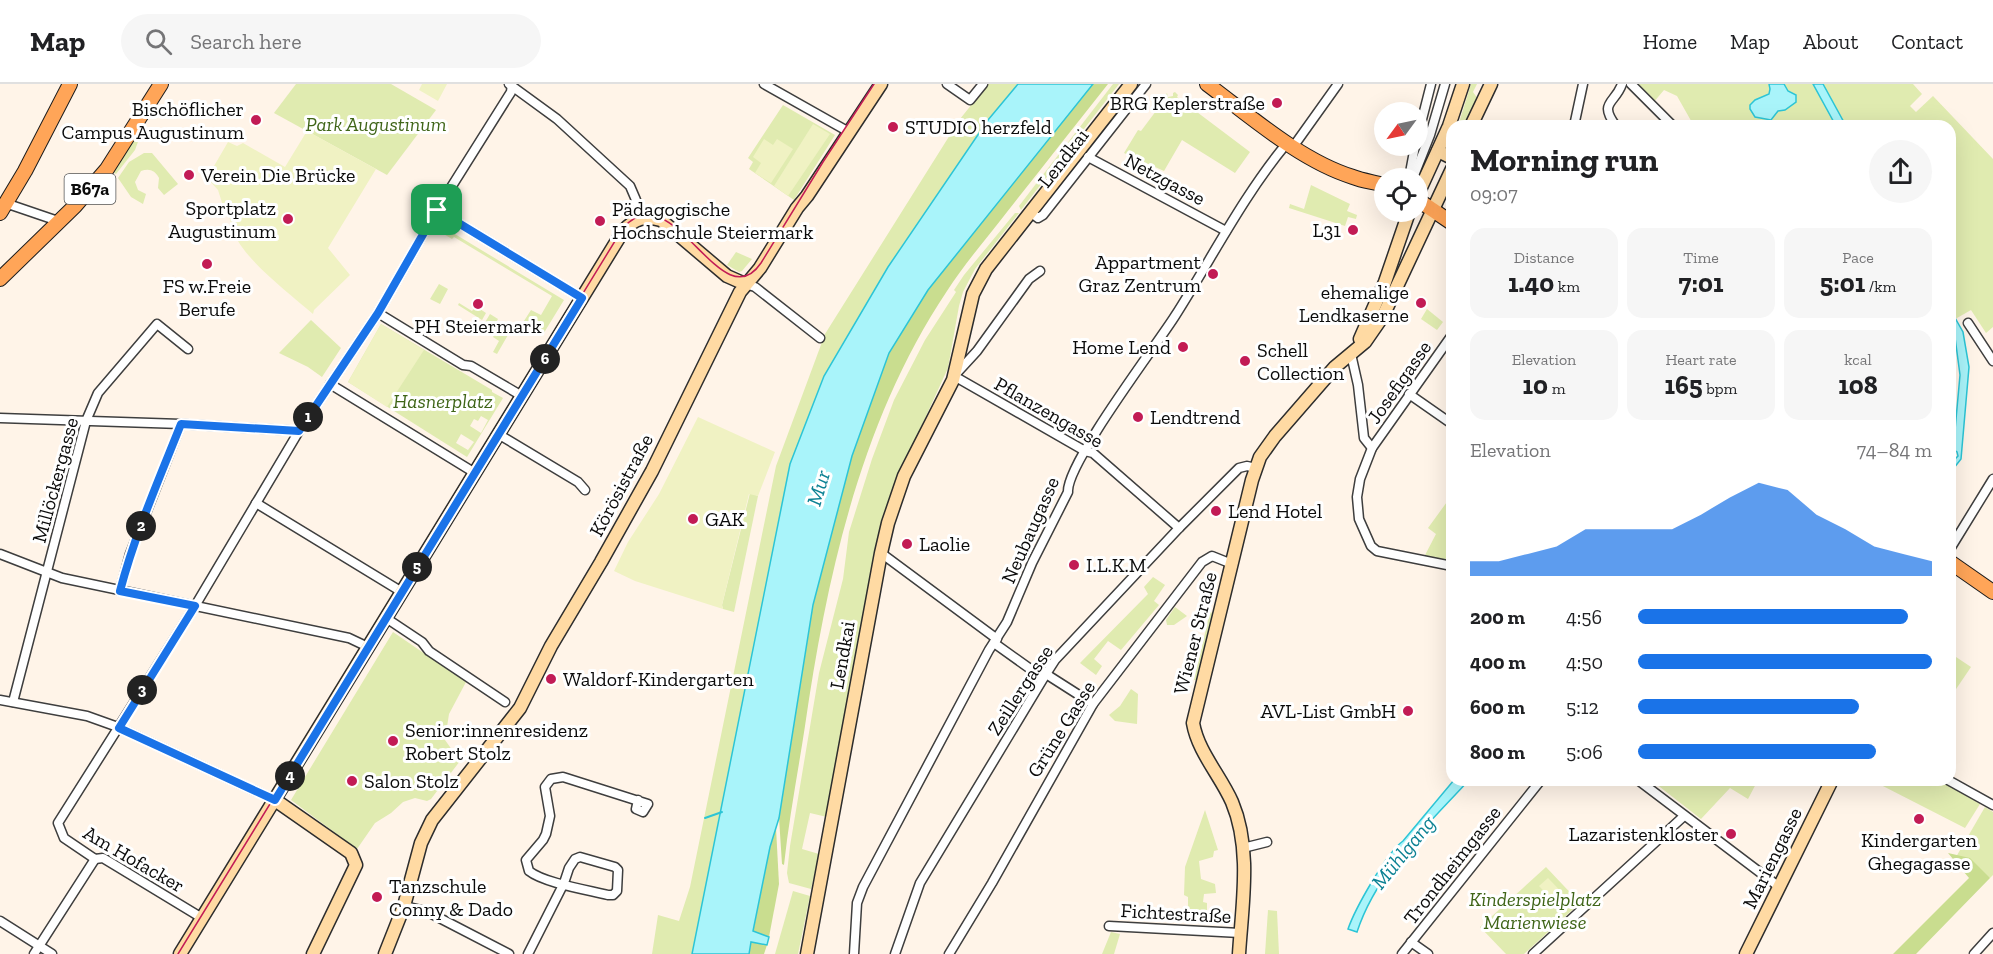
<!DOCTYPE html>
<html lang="en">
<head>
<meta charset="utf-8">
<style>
	body { margin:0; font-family:"Zilla Slab",serif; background:#f6f6f6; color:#202124; height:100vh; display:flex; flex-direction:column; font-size:22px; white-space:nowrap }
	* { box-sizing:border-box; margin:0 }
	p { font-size:20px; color:#757577 }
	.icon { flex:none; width:33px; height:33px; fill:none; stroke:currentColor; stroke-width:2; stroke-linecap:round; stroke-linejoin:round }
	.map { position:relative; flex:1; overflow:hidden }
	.drawer { position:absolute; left:1446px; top:36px; width:510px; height:666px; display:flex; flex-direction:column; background:#fff; border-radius:18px; box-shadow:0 6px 24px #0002 }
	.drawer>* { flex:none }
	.needle { width:39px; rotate:237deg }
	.tools { position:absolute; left:1374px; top:18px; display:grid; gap:12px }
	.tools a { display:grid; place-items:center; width:54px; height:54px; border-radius:50%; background:#fff; box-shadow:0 6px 24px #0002; font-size:30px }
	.pin { position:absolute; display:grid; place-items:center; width:51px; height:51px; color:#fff; margin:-26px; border-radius:12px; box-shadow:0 3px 9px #0006 }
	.km { position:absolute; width:30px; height:30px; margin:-15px; border-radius:50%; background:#222; color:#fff; font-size:16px; line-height:30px; text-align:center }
	.round { display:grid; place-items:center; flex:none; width:63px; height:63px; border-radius:32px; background:#f6f6f6 }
	.overview { display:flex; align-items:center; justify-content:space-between; height:102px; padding:0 24px }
	h1 { font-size:33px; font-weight:700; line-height:45px }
	.figures { display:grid; grid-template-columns:repeat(3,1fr); gap:9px; height:102px; padding:6px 24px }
	.figures div { display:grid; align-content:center; border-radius:15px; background:#f6f6f6; text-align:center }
	.figures b { font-size:26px; font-weight:700 }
	.figures small { font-size:16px; font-weight:400 }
	.figures p { font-size:16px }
	.chart { height:168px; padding:12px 24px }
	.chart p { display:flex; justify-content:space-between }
	.chart svg { width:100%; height:108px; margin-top:6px; fill:#1a73e8; opacity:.7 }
	ul { padding:0 24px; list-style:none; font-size:20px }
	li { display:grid; grid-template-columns:96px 72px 1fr; align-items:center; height:45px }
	li i { height:15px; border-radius:8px; background:#1a73e8 }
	header { display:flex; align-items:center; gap:36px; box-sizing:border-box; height:84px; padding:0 30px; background:#fff; border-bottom:2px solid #e0e0e0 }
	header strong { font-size:28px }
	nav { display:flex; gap:33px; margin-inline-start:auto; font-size:21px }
	.search { width:420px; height:54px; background:#f6f6f6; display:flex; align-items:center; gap:15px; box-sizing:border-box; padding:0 21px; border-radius:33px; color:#757577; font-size:22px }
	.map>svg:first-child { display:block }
	.green { fill:#e0ebb0; fill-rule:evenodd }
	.forest { fill:#c9dd8f }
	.pitch { fill:#f0f2c3 }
	.water { fill:#a9f4fa; stroke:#2cc5d6; stroke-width:1.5 }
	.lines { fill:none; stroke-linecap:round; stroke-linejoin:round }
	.stream { stroke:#2cc5d6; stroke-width:2 }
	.street-casing { stroke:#3e3e3e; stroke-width:11 }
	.secondary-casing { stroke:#2d2d2d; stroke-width:15 }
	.primary-casing { stroke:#1c1c1c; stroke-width:16 }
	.street { stroke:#fff; stroke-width:8 }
	.secondary { stroke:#ffdaa3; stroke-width:12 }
	.primary { stroke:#ffa558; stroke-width:14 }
	.tram { stroke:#c21b55; stroke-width:1.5 }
	.route-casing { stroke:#fff; stroke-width:12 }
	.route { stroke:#1a73e8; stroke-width:8 }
	.poi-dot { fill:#c21b55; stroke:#fff; stroke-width:2 }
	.labels { text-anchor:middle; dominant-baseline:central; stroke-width:6; stroke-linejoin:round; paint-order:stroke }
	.shield { fill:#fff; stroke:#545454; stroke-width:1.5 }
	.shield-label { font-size:18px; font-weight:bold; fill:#0b0b0b }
	.poi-label { font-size:20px; fill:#0b0b0b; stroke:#fff; text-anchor:start }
	.park-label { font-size:20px; font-style:italic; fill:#3f6518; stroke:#fff }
	.street-label { font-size:20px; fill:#0b0b0b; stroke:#fff }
	.water-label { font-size:21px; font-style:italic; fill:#0d8294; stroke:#fff }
</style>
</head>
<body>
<header>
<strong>Map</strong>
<div class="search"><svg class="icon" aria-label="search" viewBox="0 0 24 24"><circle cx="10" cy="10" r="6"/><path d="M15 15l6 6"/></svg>Search here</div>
<nav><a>Home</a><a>Map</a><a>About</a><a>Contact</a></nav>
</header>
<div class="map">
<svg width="1993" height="870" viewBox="0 0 1993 870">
	<rect width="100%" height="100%" fill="#fff4e8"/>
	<!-- green -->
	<g class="green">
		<path d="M 296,0 L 391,0 L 436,26 L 387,91 L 274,29 Z"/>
		<path d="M 988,0 L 1018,0 L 988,36 L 888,183 L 824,292 L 790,380 L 692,870 L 652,870 L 658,831 L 679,837 L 690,803 L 776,382 L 825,250 L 960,35 Z"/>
		<path d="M 1113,0 L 1119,0 L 1021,126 L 1019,122 L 1032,105 Z"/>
		<path d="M 1471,0 L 1477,0 L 1473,8 L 1478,15 L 1467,42 L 1458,42 Z"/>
		<path d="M 1637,0 L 1913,0 L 1922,10 L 1910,22 L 1916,28 L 1933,12 L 1993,75 L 1993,243 L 1986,249 L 1971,226 L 1950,238 L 1950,42 L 1694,42 L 1677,12 L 1664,6 L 1653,19 Z"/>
		<path d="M 1175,8 L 1178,11 L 1177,13 L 1250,68 L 1235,89 L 1182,56 L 1164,87 L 1124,69 L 1138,46 L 1141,47 L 1162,19 L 1161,17 L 1167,9 L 1168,13 L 1173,12 L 1173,9 Z"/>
		<path d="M 783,21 L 835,51 L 794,116 L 749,85 L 753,78 L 748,74 Z"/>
		<path d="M 135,54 L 139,55 L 135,66 L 116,90 L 113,88 Z"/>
		<path d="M 144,69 L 152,69 L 178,100 L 164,111 L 158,104 L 159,94 C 155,86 149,84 141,87 L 135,98 L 138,106 L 146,110 L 143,120 L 131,113 L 118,94 L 129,78 Z"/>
		<path d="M 1311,101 L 1350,120 L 1347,127 L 1357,131 L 1356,135 L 1348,133 L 1345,142 L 1289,124 L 1290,120 L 1304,125 Z"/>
		<path d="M 1015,129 L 1019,129 L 975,185 L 963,208 L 959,222 L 948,284 L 901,387 L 875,464 L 827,733 L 810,729 L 802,765 L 819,770 L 811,805 L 789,799 L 787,789 L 790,762 L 819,589 L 843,495 L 849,448 L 872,375 L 894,316 L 925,256 L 956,208 L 954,206 L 964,191 Z"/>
		<path d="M 440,141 L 564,216 L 542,252 L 535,248 L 533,249 L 522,240 L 531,226 L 541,231 L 552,212 L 454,153 L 452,155 L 437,146 Z"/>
		<path d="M 736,168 L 752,175 L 742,187 L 739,188 L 727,181 Z"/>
		<path d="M 439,200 L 448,205 L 440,220 L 430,215 Z"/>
		<path d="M 459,219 L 472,227 L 475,223 L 471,219 L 486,229 L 482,236 L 458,221 Z"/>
		<path d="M 1427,225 L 1443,238 L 1437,246 L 1421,235 Z"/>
		<path d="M 490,230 L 498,235 L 489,251 L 481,245 Z"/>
		<path d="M 311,236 L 341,264 L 322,293 L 308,283 L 279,269 Z"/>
		<path d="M 502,238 L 512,244 L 497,270 L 493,268 L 499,257 L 493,253 Z"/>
		<path d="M 381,240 L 492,306 L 492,308 L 503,314 L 467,373 L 348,298 ZM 481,332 L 488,336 L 481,349 L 470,342 L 474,335 L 478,337 ZM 461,350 L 474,358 L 468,366 L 456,359 Z"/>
		<path d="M 750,409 L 758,412 L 734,528 L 723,525 L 722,521 Z"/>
		<path d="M 1452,411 L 1452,480 L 1423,475 L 1436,450 L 1428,444 Z"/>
		<path d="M 1153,493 L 1165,501 L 1154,517 L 1159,521 L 1121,566 L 1108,557 L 1094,575 L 1102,582 L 1096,591 L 1080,579 L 1148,510 L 1144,503 Z"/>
		<path d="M 1175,523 L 1187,532 L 1174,541 L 1167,541 L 1166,536 Z"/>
		<path d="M 1210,528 L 1213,529 L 1196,596 L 1194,596 Z"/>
		<path d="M 393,548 L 466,598 L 449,630 L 445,656 L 460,677 L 431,715 L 427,717 L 415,714 L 403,718 L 391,729 L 375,739 L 357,765 L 291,716 Z"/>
		<path d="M 1950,569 L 1971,583 L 1950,614 Z"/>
		<path d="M 1131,605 L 1138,610 L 1137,640 L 1115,637 L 1109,631 L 1120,622 Z"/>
		<path d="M 1651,696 L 1758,696 L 1748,715 L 1730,704 L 1701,735 Z"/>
		<path d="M 1878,696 L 1928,696 L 1936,699 L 1944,699 L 1980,720 L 1965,744 L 1877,699 Z"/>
		<path d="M 1985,723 L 1993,728 L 1993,791 L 1990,794 L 1956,773 Z"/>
		<path d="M 1205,726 L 1218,766 L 1214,767 L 1213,773 L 1199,777 L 1201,795 L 1215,800 L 1216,809 L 1204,810 L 1203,818 L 1207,819 L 1207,826 L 1188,828 L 1188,813 L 1184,811 L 1185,783 Z"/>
		<path d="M 1546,783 L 1580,819 L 1524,870 L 1506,870 L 1480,843 Z"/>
		<path d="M 793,807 L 810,812 L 798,870 L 775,870 Z"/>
		<path d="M 1268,826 L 1277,827 L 1279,870 L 1265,870 Z"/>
		<path d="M 1111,848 L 1120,850 L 1114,870 L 1102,870 Z"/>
	</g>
	<!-- forest -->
	<g class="forest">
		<path d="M 1093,0 L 1108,0 C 1074,43 1041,85 1007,128 C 987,154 965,179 947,207 C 861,336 827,491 805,642 C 798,688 789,734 784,781 L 782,780 L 779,734 L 813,521 L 852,372 L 889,269 L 928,206 Z"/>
		<path d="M 776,744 L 779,800 L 769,853 L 753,848 L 770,763 Z"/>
		<path d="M 1948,769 L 1970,774 L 1990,794 L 1916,870 L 1893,870 L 1969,794 Z"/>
		<path d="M 751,858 L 767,861 L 764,870 L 749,870 Z"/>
	</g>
	<!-- pitch -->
	<g class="pitch">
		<path d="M 422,0 L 447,0 L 438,17 L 419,6 Z"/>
		<path d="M 813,40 L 830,50 L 788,112 L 774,102 Z"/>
		<path d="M 307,47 L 376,85 L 328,164 L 350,191 L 314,226 L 313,230 C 291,211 252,181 238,157 C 233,147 230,136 227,125 L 224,125 L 218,106 L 207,94 L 228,58 L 237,62 L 243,59 L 285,83 Z"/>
		<path d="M 764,55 L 773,61 L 777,55 L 793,65 L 771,99 L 755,89 L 761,79 L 753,73 Z"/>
		<path d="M 381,240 L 424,266 L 387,323 L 348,298 Z"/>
		<path d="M 698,333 L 775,368 L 758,412 L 749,410 L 722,521 L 723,525 L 635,497 L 614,487 L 628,458 L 659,410 Z"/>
		<path d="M 1548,794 L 1571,818 L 1562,826 L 1539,802 Z"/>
	</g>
	<!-- water -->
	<g class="water">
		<path d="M 1018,0 L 1093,0 L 928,206 L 889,269 L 852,372 L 813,521 L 779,734 L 770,763 L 753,847 L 769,853 L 767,861 L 751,858 L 749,870 L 692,870 L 790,380 L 824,292 L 888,183 L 988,36 Z"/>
		<path d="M 1769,0 L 1784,0 L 1788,7 L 1796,11 L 1796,18 L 1785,26 L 1778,27 L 1771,36 L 1755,33 L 1750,25 L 1750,21 L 1755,16 L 1769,10 L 1770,5 Z"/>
		<path d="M 1813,0 L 1823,0 L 1846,42 L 1836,42 Z"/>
		<path d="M 1950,225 L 1963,248 L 1969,283 L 1961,375 L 1950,389 L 1950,380 L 1958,372 L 1957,368 L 1950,363 L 1950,353 L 1955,346 L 1960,291 L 1954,246 L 1950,239 Z"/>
		<path d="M 1454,696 L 1469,696 C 1427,742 1377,787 1357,848 L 1348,845 C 1355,825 1386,769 1403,757 Z"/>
	</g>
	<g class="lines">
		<!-- stream -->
		<path class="stream" d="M 705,734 L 722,728"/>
		<!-- street casing -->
		<g class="street-casing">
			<g id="street">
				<path d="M 509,0 L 557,35 L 630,102 L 636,116 L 640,134"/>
				<path d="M 764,0 L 849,48"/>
				<path d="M 947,0 L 970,16 L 983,0"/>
				<path d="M 1631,0 L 1673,42"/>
				<path d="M 1574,42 L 1583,0"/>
				<path d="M 1616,42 C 1598,18 1615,20 1622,0"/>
				<path d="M 1418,51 L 1431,0"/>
				<path d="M 1293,63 L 1338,0"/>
				<path d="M 1088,73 L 1226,147"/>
				<path d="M 1409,94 L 1415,62"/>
				<path d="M 1413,94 L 1430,51 L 1445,0"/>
				<path d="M 2,122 L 11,121 L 58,137"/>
				<path d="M 437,126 L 582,214"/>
				<path d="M 1030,128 L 1038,134 L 1043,131 L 1146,0"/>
				<path d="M 1040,187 L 1029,195 L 977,267 L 954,292 L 1085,367 L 1093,369 L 1179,444"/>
				<path d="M 745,200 L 755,203 L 820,254"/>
				<path d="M 378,229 L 463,281 L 471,282 L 522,312"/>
				<path d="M 1968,239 L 1993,277"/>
				<path d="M 1452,251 L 1372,364 L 1360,395 L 1357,413 L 1359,435 L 1371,462 L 1377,467 L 1452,482"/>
				<path d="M 1351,270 L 1358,301 L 1364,354 L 1372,364"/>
				<path d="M 330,300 L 475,389"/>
				<path d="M 1409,310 L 1452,340"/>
				<path d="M 0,334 L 181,340 L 299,347"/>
				<path d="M 498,350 L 578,398 L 585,406"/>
				<path d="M 256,419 L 402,508"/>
				<path d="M 1950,465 L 1993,395"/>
				<path d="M 881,469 L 997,555"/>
				<path d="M 0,470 L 62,494 L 349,554 L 368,563"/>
				<path d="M 120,507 L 130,470 L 181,340"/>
				<path d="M 386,534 L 422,558 L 429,567 L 505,618"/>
				<path d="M 994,559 L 1043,594"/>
				<path d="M 1046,590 L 1093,620"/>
				<path d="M 0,616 L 87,632 L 115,642 L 275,716"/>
				<path d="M 13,618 L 86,337 L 98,309 L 157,240 L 188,265"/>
				<path d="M 1638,696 L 1778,802"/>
				<path d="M 1948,696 L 1993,721"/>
				<path d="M 1243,764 L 1267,758"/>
				<path d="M 404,822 L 426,827 L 509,870"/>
				<path d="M 202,834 L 113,780 L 103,774 L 95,775 L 64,754 L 58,739 L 195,522 L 299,347 L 378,229 L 440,121 L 511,8 L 512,0"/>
				<path d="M 0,837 L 52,870"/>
				<path d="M 1109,842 L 1240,849"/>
				<path d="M 1411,858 L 1428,870"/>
				<path d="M 34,870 L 95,775"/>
				<path d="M 528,870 L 564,799 L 569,784 L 575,775 L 580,773 L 615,783 L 618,786 L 617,807 L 613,811 L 608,811 C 588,806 544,799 529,787 L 526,776 L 543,756 L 546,750 L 550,732 L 545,703 L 551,695 L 563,693 L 648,720 L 643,728 L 636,725 L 638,716"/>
				<path d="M 854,870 L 857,819 L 863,803 L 989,566 L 1007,538 L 1032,479 L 1068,408 C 1066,380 1156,262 1175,232 C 1212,174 1243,112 1287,59"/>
				<path d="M 895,870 L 920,799 L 1046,590 L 1055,576 L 1179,444 L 1239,384 L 1247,382 L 1256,384"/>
				<path d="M 949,870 L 992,799 L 1093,620 L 1202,478 L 1212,472 L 1232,480"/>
				<path d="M 1402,870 L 1541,696"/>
				<path d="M 1533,870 L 1684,732"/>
				<path d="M 1974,870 L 1993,849"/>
			</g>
		</g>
		<!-- secondary casing -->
		<g class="secondary-casing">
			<g id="secondary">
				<path d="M 1471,42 L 1491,0"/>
				<path d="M 1438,67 L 1452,74"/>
				<path d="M 1418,110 L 1449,42 L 1463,0"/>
				<path d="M 1360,255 L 1385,198 L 1409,128"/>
				<path d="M 275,716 L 351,769 L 356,781 L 313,870"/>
				<path d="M 180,870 L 623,147 C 634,135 645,131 661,136 L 727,192 L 745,200"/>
				<path d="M 385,870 L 404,822 L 421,759 L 432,736 L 520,624 L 551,562 L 601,478 L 652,387 L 740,208 L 760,184 L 797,124 L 807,112 L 881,0"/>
				<path d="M 807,870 L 881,469 L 888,439 L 904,392 L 953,296 L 973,210 L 986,185 L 1131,0"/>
				<path d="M 1239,870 C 1242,821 1252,765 1232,718 C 1220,691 1198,668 1193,639 L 1252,396 L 1260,373 L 1275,352 L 1335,283 L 1365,258 L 1383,232 L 1452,85"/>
				<path d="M 1746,870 L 1832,696"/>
			</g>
		</g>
		<!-- primary casing -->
		<g class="primary-casing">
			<g id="primary">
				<path d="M 1207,0 C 1250,32 1301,77 1353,93 C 1363,97 1374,98 1384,101"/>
				<path d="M 1418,116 L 1452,139"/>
				<path d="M 0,129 L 25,87 L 70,0"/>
				<path d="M 0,195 L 75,122 L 107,85 L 161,0"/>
				<path d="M 1950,478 L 1993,508"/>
			</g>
		</g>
		<!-- street -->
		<use href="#street" class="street"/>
		<!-- secondary -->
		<use href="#secondary" class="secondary"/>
		<!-- primary -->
		<use href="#primary" class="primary"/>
		<!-- tram -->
		<path class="tram" d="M 178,870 L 623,144 C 673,87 721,238 761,179 L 823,78 L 874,0"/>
	</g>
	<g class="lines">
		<!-- route casing -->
		<g class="route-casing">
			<path id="route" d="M 437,126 L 582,214 L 275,716 L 119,644 L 195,522 L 120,507 C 135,450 159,395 181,340 L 299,347 L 378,229 Z"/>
		</g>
		<!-- route -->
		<use href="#route" class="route"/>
	</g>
	<!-- markers -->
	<g class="poi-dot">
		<circle cx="1277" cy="19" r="6"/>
		<circle cx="256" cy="36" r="6"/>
		<circle cx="893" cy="43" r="6"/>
		<circle cx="189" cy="91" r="6"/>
		<circle cx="288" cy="135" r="6"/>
		<circle cx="600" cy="137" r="6"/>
		<circle cx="1353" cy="146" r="6"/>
		<circle cx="207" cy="180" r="6"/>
		<circle cx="1213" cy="190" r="6"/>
		<circle cx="1421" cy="219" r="6"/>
		<circle cx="478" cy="220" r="6"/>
		<circle cx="1183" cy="263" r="6"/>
		<circle cx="1245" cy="277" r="6"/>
		<circle cx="1138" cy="333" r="6"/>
		<circle cx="1216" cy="427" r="6"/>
		<circle cx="693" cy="435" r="6"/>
		<circle cx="907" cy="460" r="6"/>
		<circle cx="1074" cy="481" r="6"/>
		<circle cx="551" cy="595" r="6"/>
		<circle cx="1408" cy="627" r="6"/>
		<circle cx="393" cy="657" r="6"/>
		<circle cx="352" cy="697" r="6"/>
		<circle cx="1919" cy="735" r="6"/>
		<circle cx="1731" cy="750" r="6"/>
		<circle cx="377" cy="813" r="6"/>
	</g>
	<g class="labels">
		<!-- shield labels -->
		<rect class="shield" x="64.5" y="90" width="51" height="30" rx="4.5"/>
		<g class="shield-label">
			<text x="90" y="105">B67a</text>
		</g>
		<!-- poi labels -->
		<g class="poi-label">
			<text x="1265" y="19" text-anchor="end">BRG Keplerstraße</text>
			<text x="244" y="25" text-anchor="end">Bischöflicher<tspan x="244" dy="23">Campus Augustinum</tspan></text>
			<text x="905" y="43">STUDIO herzfeld</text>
			<text x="201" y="91">Verein Die Brücke</text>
			<text x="276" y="124" text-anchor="end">Sportplatz<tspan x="276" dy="23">Augustinum</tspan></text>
			<text x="612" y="125">Pädagogische<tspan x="612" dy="23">Hochschule Steiermark</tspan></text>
			<text x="1341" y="146" text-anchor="end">L31</text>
			<text x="1201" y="178" text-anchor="end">Appartment<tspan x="1201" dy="23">Graz Zentrum</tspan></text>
			<text x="207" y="202" text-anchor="middle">FS w.Freie<tspan x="207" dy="23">Berufe</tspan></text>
			<text x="1409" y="208" text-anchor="end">ehemalige<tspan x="1409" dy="23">Lendkaserne</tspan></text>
			<text x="478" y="242" text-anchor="middle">PH Steiermark</text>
			<text x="1171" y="263" text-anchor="end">Home Lend</text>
			<text x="1257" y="266">Schell<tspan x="1257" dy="23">Collection</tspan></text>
			<text x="1150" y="333">Lendtrend</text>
			<text x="1228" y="427">Lend Hotel</text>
			<text x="705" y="435">GAK</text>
			<text x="919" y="460">Laolie</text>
			<text x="1086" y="481">I.L.K.M</text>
			<text x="563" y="595">Waldorf-Kindergarten</text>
			<text x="1396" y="627" text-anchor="end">AVL-List GmbH</text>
			<text x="405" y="646">Senior:innenresidenz<tspan x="405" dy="23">Robert Stolz</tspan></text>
			<text x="364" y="697">Salon Stolz</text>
			<text x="1719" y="750" text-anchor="end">Lazaristenkloster</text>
			<text x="1919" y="756" text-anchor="middle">Kindergarten<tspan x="1919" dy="23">Ghegagasse</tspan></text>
			<text x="389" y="802">Tanzschule<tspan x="389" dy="23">Conny &amp; Dado</tspan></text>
		</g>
		<!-- park labels -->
		<g class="park-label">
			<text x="376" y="40">Park Augustinum</text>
			<text x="443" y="317">Hasnerplatz</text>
			<text x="1535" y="815">Kinderspielplatz<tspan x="1535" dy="23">Marienwiese</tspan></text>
		</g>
		<!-- street labels -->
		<g class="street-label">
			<text transform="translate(1063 74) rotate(-52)">Lendkai</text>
			<text transform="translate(1165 95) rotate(28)">Netzgasse</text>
			<text transform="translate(1399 298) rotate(-55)">Josefigasse</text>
			<text transform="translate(1049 328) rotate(30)">Pflanzengasse</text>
			<text transform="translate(55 396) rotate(-75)">Millöckergasse</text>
			<text transform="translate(621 401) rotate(-62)">Körösistraße</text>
			<text transform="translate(1030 446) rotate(-66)">Neubaugasse</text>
			<text transform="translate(1195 549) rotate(-76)">Wiener Straße</text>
			<text transform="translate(842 571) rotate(-80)">Lendkai</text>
			<text transform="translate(1020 606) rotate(-57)">Zeillergasse</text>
			<text transform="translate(1061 645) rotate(-58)">Grüne Gasse</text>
			<text transform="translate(1772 774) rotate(-64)">Mariengasse</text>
			<text transform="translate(134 775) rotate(30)">Am Hofacker</text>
			<text transform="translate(1452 781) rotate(-52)">Trondheimgasse</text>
			<text transform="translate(1176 829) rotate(3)">Fichtestraße</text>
		</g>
		<!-- water labels -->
		<g class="water-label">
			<text transform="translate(818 404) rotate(-73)">Mur</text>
			<text transform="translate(1403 768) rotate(-51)">Mühlgang</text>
		</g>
	</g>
</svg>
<div class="tools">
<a><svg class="needle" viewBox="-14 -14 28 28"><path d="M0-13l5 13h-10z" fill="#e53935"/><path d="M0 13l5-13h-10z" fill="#757577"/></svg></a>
<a><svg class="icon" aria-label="locate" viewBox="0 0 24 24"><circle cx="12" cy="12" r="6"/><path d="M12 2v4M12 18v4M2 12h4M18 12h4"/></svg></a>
</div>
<div class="pin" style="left:437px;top:126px;background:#1e9e55"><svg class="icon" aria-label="arrive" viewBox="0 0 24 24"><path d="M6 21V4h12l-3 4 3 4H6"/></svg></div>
<b class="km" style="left:308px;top:333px">1</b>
<b class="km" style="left:141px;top:442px">2</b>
<b class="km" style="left:142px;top:606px">3</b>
<b class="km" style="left:290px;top:692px">4</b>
<b class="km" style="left:417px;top:483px">5</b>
<b class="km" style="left:545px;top:275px">6</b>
<section class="drawer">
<div class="overview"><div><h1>Morning run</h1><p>09:07</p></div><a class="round"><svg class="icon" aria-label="share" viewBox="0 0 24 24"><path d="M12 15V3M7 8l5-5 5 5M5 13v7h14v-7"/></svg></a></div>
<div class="figures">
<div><p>Distance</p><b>1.40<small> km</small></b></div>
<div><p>Time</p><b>7:01</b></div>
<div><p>Pace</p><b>5:01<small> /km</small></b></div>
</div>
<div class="figures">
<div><p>Elevation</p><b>10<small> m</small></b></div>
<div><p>Heart rate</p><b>165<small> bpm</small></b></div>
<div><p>kcal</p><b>108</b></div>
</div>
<div class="chart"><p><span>Elevation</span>74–84 m</p>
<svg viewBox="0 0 160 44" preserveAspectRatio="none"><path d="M0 44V38L10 38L20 35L30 32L40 25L50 25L60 25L70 25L80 19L90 12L100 6L110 9L120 19L130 25L140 32L150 35L160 38V44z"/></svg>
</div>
<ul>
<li><b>200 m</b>4:56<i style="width:92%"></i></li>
<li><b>400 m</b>4:50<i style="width:100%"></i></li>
<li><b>600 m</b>5:12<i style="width:75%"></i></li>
<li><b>800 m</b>5:06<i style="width:81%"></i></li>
</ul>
</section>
</div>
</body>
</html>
